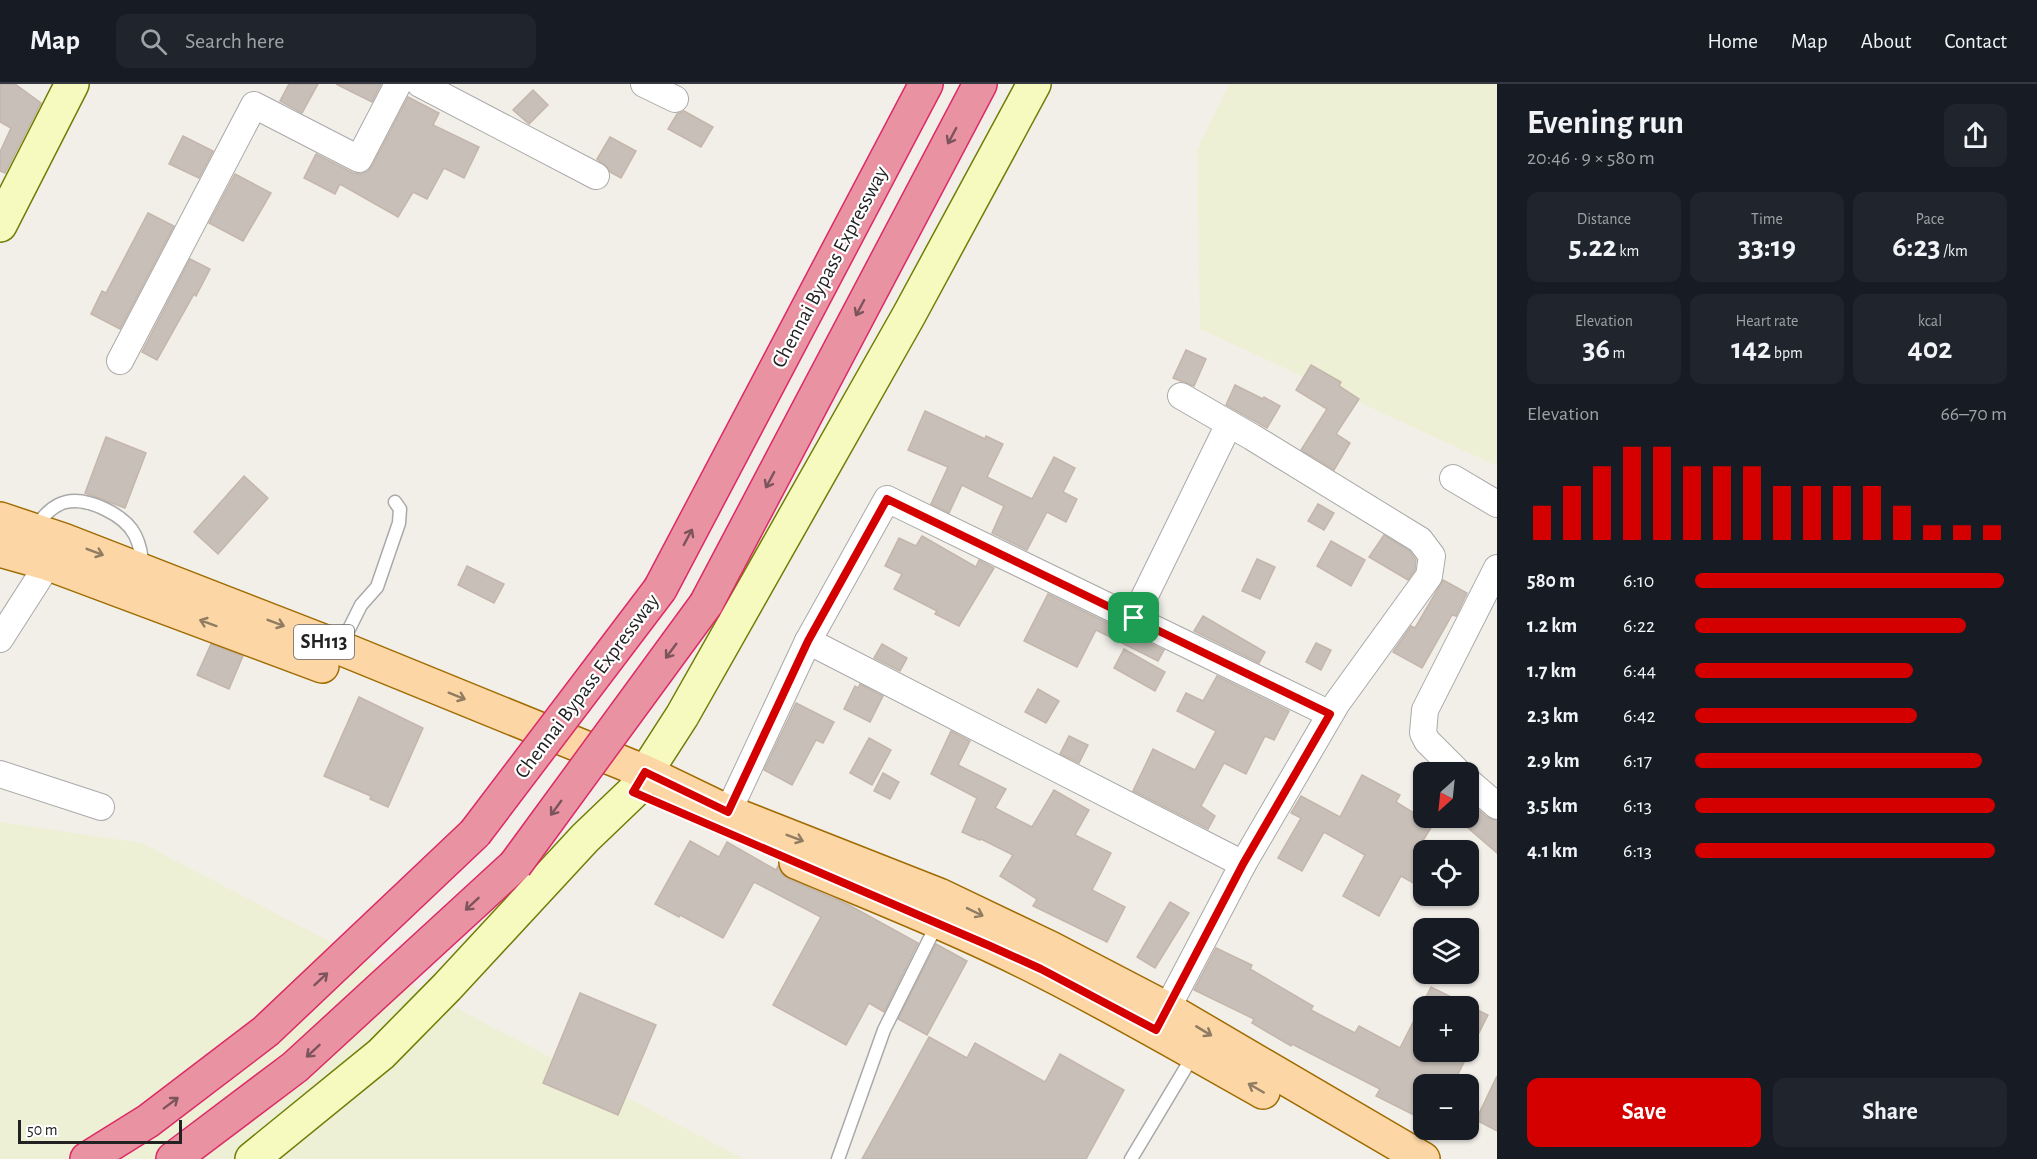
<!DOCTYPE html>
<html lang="en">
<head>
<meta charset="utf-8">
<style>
	body { margin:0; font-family:"Alegreya Sans",sans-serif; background:#20242c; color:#f1f3f6; height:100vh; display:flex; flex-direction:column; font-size:22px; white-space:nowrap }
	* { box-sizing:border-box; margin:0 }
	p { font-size:20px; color:#9ea1a6 }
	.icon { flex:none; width:33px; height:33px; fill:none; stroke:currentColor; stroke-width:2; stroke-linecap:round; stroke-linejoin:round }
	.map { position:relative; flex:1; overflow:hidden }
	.drawer { display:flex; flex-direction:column; background:#171b24; width:540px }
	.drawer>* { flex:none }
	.needle { width:39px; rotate:207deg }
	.controls { position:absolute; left:1413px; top:678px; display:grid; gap:12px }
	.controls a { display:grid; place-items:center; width:66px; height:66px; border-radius:12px; background:#171b24; box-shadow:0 2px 4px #0004; font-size:30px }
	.scale { position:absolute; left:18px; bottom:15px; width:164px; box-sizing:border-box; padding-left:6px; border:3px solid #222; border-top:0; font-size:16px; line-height:21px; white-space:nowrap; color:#222; -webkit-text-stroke:4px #fff; paint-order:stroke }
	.pin { position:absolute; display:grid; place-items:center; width:51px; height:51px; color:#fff; margin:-26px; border-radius:12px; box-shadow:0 3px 9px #0006 }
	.round { display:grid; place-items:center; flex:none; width:63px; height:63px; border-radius:12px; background:#20242c }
	.headline { display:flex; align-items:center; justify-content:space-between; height:102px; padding:0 30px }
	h1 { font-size:33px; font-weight:700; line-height:45px }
	.figures { display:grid; grid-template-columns:repeat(3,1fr); gap:9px; height:102px; padding:6px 30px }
	.figures div { display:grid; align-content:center; border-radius:12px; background:#20242c; text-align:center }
	.figures b { font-size:30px; font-weight:700 }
	.figures small { font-size:16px; font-weight:400 }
	.figures p { font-size:16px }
	.chart { height:168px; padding:12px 30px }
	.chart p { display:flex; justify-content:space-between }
	.chart svg { width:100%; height:108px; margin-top:6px; stroke:#d40000; stroke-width:6 }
	.cta { display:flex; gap:12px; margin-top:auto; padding:12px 30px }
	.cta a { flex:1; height:69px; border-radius:12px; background:#d40000; color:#fff; font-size:24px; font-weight:700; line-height:69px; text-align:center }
	.cta a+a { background:#20242c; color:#f1f3f6 }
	ul { padding:0 30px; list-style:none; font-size:20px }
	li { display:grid; grid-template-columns:96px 72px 1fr; align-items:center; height:45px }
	li i { height:15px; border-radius:8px; background:#d40000 }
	header { display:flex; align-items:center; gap:36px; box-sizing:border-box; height:84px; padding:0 30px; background:#171b24; border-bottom:2px solid #363941 }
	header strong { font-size:28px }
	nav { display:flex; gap:33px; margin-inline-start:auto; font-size:21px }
	.search { width:420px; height:54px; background:#20242c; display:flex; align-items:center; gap:15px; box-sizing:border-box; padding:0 21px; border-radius:12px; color:#9ea1a6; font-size:22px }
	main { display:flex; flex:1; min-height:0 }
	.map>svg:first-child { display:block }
	.farmland { fill:#eef0d5 }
	.building { fill:#c7bfb8; stroke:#c4b6ab; stroke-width:1.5; fill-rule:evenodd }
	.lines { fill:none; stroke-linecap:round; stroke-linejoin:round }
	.lane-casing { stroke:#a9a9a9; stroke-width:15 }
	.street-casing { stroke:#a9a9a9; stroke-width:28 }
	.secondary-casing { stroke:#707d05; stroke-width:36 }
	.primary-casing { stroke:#a06b00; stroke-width:36 }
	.highway-casing { stroke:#dc2a67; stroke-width:36 }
	.lane { stroke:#fff; stroke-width:12 }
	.street { stroke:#fff; stroke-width:26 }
	.secondary { stroke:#f7fabf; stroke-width:33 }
	.primary { stroke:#fcd6a4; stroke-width:33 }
	.highway { stroke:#e892a2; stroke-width:33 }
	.highway-bridge-casing { stroke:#dc2a67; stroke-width:36; stroke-linecap:butt }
	.highway-bridge { stroke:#e892a2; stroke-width:33 }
	.oneway { stroke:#7b545c }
	.oneway2 { stroke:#8f7c63 }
	.route-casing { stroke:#fff; stroke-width:12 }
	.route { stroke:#d40000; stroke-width:8 }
	.labels { text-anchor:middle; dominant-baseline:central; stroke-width:4.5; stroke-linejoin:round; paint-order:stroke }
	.shield { fill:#fff; stroke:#646464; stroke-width:1.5 }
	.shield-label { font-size:20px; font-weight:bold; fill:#222 }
	.street-label { font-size:21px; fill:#222; stroke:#fff }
</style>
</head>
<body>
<header>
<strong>Map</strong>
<div class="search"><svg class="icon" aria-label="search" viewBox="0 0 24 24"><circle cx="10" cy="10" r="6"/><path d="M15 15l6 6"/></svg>Search here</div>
<nav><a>Home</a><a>Map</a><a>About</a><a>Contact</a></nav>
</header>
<main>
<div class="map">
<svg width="1497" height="1075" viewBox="0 0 1497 1075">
	<rect width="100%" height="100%" fill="#f2efe9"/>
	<!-- farmland -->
	<g class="farmland">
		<path d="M 1229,0 L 1497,0 L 1497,382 L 1200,245 L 1197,66 Z"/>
		<path d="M 0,738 L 142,759 L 744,1075 L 0,1075 Z"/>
	</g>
	<!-- building -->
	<g class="building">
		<path d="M 0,0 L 15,0 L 41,19 L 5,89 L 0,87 L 0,68 L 11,44 L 0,38 Z"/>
		<path d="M 289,0 L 318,0 L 302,29 L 280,17 Z"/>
		<path d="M 336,0 L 381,0 L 372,18 Z"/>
		<path d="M 533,6 L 548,21 L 529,40 L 513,26 Z"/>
		<path d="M 408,13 L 439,29 L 433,41 L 479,63 L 464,94 L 444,84 L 427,115 L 413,108 L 398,133 L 340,100 L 335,110 L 304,94 L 316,70 L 353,89 L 360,90 L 368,87 L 372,82 Z"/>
		<path d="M 684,27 L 713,43 L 701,63 L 668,45 L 677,30 Z"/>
		<path d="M 183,52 L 213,67 L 199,94 L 169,80 Z"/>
		<path d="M 610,53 L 636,67 L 621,94 L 610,88 L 608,84 L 597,75 Z"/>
		<path d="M 235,90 L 271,109 L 243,157 L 209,139 Z"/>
		<path d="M 148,129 L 174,142 L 120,245 L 91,230 L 102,207 L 106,209 Z"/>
		<path d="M 190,175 L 210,185 L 196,212 L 194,210 L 157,276 L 142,268 Z"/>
		<path d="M 1186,266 L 1206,275 L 1194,302 L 1173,294 Z"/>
		<path d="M 1311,281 L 1341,298 L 1339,302 L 1359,315 L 1336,350 L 1350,359 L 1334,386 L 1301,366 L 1327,325 L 1296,306 Z"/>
		<path d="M 1235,301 L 1263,315 L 1264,313 L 1280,322 L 1267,344 L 1226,321 Z"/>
		<path d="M 925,327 L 985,355 L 986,352 L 1003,360 L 987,393 L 1032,415 L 1054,373 L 1075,384 L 1063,408 L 1077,415 L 1066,438 L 1047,428 L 1027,466 L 992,449 L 1004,422 L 962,401 L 949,429 L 931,420 L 948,383 L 908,366 Z"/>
		<path d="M 106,353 L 146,369 L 125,424 L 85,409 Z"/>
		<path d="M 244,392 L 268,414 L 218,470 L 194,448 Z"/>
		<path d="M 1318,420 L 1334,429 L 1324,446 L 1308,437 Z"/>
		<path d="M 1384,451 L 1410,467 L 1416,476 L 1415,486 L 1408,496 L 1369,473 Z"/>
		<path d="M 922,452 L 976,483 L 979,476 L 994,484 L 959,542 L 935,530 L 937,527 L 894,505 L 902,490 L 885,482 L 899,454 L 916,462 Z"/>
		<path d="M 1331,457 L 1365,476 L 1351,502 L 1317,482 Z"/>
		<path d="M 1257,475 L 1275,483 L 1260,515 L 1242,507 Z"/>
		<path d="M 467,482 L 504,500 L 494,519 L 458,501 Z"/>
		<path d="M 1443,496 L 1467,509 L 1456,532 L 1452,531 L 1422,584 L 1393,568 L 1411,542 L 1415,544 Z"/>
		<path d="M 1048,510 L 1164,566 L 1158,577 L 1096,546 L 1077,583 L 1024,557 Z"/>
		<path d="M 1203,532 L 1265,568 L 1259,579 L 1194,547 Z"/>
		<path d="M 1316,559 L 1331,566 L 1321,586 L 1306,578 Z"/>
		<path d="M 211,560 L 243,572 L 229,605 L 197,591 Z"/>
		<path d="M 882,560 L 907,574 L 900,587 L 874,574 Z"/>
		<path d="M 1124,565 L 1165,588 L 1155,607 L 1114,584 Z"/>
		<path d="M 1217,592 L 1289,627 L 1274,656 L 1265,652 L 1246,690 L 1224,679 L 1201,722 L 1215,732 L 1208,745 L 1133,707 L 1153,665 L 1195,686 L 1216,647 L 1177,627 L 1186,609 L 1203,617 Z"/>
		<path d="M 860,600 L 883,612 L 870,638 L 844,625 L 855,602 L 858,604 Z"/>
		<path d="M 1038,605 L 1059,617 L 1046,639 L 1025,628 Z"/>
		<path d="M 359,613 L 423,644 L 388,723 L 370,715 L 371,712 L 324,692 Z"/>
		<path d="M 796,619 L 834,638 L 823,659 L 816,656 L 792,701 L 764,686 Z"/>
		<path d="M 951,647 L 970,657 L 958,681 L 1006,705 L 995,724 L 1032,743 L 1054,706 L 1089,726 L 1075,751 L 1111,769 L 1092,806 L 1125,823 L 1107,858 L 1033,822 L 1037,815 L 1000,792 L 1013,771 L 981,755 L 980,756 L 962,748 L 977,714 L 931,690 Z"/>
		<path d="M 1069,652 L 1088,661 L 1079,679 L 1060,670 Z"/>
		<path d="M 869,654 L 891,666 L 872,701 L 850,689 Z"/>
		<path d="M 883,689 L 899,698 L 890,715 L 874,707 Z"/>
		<path d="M 1362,691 L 1400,711 L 1396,718 L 1422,734 L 1437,734 L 1414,771 L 1424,777 L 1424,805 L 1401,792 L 1379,832 L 1343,812 L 1365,771 L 1324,748 L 1302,787 L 1278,774 L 1301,734 L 1291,729 L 1301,712 L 1340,733 Z"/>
		<path d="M 1468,717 L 1487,733 L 1497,737 L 1497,769 L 1468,744 Z"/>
		<path d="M 690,757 L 719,773 L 727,758 L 776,786 L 778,782 L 782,790 L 789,795 L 849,821 L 918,859 L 884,928 L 869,919 L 846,961 L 773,921 L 821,833 L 754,798 L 723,854 L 680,831 L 679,833 L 655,820 Z"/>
		<path d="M 1170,818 L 1189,829 L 1155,884 L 1137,873 Z"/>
		<path d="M 936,860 L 967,877 L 927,951 L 898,935 Z"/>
		<path d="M 1216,864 L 1252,881 L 1250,885 L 1313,922 L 1311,926 L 1355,949 L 1359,942 L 1400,964 L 1431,903 L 1488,931 L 1453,1000 L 1424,1000 L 1424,1036 L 1376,1012 L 1380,1005 L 1292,960 L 1291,962 L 1252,939 L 1254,935 L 1194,906 ZM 1424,922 L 1468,922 L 1468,968 L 1424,968 Z"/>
		<path d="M 580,909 L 656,941 L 618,1031 L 543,999 Z"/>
		<path d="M 929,953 L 967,974 L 975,959 L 1045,998 L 1060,970 L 1124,1006 L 1086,1075 L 862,1075 Z"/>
		<path d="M 1497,992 L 1497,1047 L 1476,1036 Z"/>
	</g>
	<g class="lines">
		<!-- lane casing -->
		<g class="lane-casing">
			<g id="lane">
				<path d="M 34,445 C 42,434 52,421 66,418 C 88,413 125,431 135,451 C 140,461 142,473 142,483"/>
				<path d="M 340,563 L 361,521 L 377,503 L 399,439 L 400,425 L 395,418"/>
				<path d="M 838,1075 L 884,946 L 937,840"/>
				<path d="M 1131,1075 L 1194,970"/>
			</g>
		</g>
		<!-- street casing -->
		<g class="street-casing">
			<g id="street">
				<path d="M 420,0 L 596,92"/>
				<path d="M 644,0 L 675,15"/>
				<path d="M 120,277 L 254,21 L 359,75 L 398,0"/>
				<path d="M 1453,394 L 1497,420"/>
				<path d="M 1134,534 L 1229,340"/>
				<path d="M 0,555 L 57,466"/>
				<path d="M 808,557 L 1243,780"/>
				<path d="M 1458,688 L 1427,657 L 1423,649 L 1425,626 L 1497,484"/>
				<path d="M 0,690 L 101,723"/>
				<path d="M 1468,697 L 1497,722"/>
				<path d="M 728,728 L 808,557 L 887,415 L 1330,630"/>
				<path d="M 1159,940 L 1243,780 L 1337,619 L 1429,492 L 1432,472 L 1420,456 L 1252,353 L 1181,312"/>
			</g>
		</g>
		<!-- secondary casing -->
		<g class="secondary-casing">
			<g id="secondary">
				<path d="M 0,141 L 72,0"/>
				<path d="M 252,1075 L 381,970 L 447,903 L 585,754 L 633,708 L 682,632 L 909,231 L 1034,0"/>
			</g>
		</g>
		<!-- primary casing -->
		<g class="primary-casing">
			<g id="primary">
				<path d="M 0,435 L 63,456 L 328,559 L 645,688 L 728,728 L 939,811 L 1050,864 L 1167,925 L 1423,1075"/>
				<path d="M 0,466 L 49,480 L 322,582"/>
				<path d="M 796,778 C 879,813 963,846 1043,887 C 1118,925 1190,967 1263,1008"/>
			</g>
		</g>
		<!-- highway casing -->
		<g class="highway-casing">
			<g id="highway">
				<path d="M 660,505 L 926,0"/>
				<path d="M 706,520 L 980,0"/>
				<path d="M 87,1075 L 148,1037 L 266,947 L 475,749"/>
				<path d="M 173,1075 L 295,983 L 515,781"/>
			</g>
		</g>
		<!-- lane -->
		<use href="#lane" class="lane"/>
		<!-- street -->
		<use href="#street" class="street"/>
		<!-- secondary -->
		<use href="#secondary" class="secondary"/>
		<!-- primary -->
		<use href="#primary" class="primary"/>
		<!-- highway -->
		<use href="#highway" class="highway"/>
		<!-- highway-bridge casing -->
		<g class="highway-bridge-casing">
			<g id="highway-bridge">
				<path d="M 475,749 L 660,505"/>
				<path d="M 515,781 L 706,520"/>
			</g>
		</g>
		<!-- highway-bridge -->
		<use href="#highway-bridge" class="highway-bridge"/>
	</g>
	<!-- one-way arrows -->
	<defs><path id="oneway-shaft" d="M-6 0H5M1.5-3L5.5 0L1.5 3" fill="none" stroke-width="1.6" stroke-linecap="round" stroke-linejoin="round" transform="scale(1.5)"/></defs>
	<g class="oneway">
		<use href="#oneway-shaft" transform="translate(952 52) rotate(118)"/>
		<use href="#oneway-shaft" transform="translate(860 224) rotate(118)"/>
		<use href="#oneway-shaft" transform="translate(770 396) rotate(118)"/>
		<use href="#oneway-shaft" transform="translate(688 453) rotate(-62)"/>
		<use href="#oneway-shaft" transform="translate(671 567) rotate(126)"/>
		<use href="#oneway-shaft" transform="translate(556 724) rotate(126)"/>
		<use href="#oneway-shaft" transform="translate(472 820) rotate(137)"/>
		<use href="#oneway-shaft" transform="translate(321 895) rotate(-43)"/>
		<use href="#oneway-shaft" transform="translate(313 967) rotate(137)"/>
		<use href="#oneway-shaft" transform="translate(171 1019) rotate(-37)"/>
	</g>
	<g class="oneway2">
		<use href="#oneway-shaft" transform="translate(95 468) rotate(21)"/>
		<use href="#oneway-shaft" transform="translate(208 539) rotate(-160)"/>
		<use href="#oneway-shaft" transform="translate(276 539) rotate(21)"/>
		<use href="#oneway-shaft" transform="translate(457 612) rotate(22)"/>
		<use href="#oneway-shaft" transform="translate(795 754) rotate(21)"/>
		<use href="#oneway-shaft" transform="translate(975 828) rotate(26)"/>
		<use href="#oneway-shaft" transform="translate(1204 947) rotate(31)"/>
		<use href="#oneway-shaft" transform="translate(1256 1004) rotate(-150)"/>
	</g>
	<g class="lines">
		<!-- route casing -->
		<g class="route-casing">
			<path id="route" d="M 887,415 L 1330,630 L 1243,780 L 1156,946 L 1041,885 L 990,862 L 633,708 L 645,688 L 728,728 L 808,557 Z"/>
		</g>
		<!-- route -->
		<use href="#route" class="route"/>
	</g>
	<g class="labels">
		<!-- shield labels -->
		<rect class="shield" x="294" y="541" width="60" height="34" rx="4.5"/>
		<g class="shield-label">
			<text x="324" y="558">SH113</text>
		</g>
		<!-- street labels -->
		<g class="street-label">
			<text transform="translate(830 183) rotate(-62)">Chennai Bypass Expressway</text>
			<text transform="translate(587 602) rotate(-53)">Chennai Bypass Expressway</text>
		</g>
	</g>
</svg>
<div class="controls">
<a><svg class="needle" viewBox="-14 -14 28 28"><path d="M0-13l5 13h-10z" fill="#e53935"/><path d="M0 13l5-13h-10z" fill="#9ea1a6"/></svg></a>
<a><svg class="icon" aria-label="locate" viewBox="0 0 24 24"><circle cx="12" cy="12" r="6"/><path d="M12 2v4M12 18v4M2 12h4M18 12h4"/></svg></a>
<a><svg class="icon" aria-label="layers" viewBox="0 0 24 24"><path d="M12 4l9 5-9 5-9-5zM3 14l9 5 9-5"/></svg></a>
<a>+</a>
<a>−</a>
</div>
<div class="scale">50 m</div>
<div class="pin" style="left:1134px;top:534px;background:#1e9e55"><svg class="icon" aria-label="arrive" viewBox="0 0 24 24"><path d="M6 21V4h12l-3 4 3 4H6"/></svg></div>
</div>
<section class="drawer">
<div class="headline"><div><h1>Evening run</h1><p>20:46 · 9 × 580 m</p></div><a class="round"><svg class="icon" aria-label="share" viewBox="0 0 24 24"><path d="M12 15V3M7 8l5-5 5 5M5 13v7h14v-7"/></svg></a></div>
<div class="figures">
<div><p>Distance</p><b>5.22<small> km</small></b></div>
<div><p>Time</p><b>33:19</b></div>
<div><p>Pace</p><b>6:23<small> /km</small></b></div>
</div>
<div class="figures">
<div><p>Elevation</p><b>36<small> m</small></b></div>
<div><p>Heart rate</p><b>142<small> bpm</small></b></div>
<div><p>kcal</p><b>402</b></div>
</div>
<div class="chart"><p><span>Elevation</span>66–70 m</p>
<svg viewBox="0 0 160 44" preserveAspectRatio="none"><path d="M5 44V30M15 44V22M25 44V14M35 44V6M45 44V6M55 44V14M65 44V14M75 44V14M85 44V22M95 44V22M105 44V22M115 44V22M125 44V30M135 44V38M145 44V38M155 44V38"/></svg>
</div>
<ul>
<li><b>580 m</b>6:10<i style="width:99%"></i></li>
<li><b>1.2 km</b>6:22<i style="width:87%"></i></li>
<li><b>1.7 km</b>6:44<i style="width:70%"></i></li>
<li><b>2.3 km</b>6:42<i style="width:71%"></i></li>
<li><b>2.9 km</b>6:17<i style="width:92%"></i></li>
<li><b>3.5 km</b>6:13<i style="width:96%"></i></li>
<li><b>4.1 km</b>6:13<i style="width:96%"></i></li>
</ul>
<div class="cta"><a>Save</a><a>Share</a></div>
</section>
</main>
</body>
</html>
